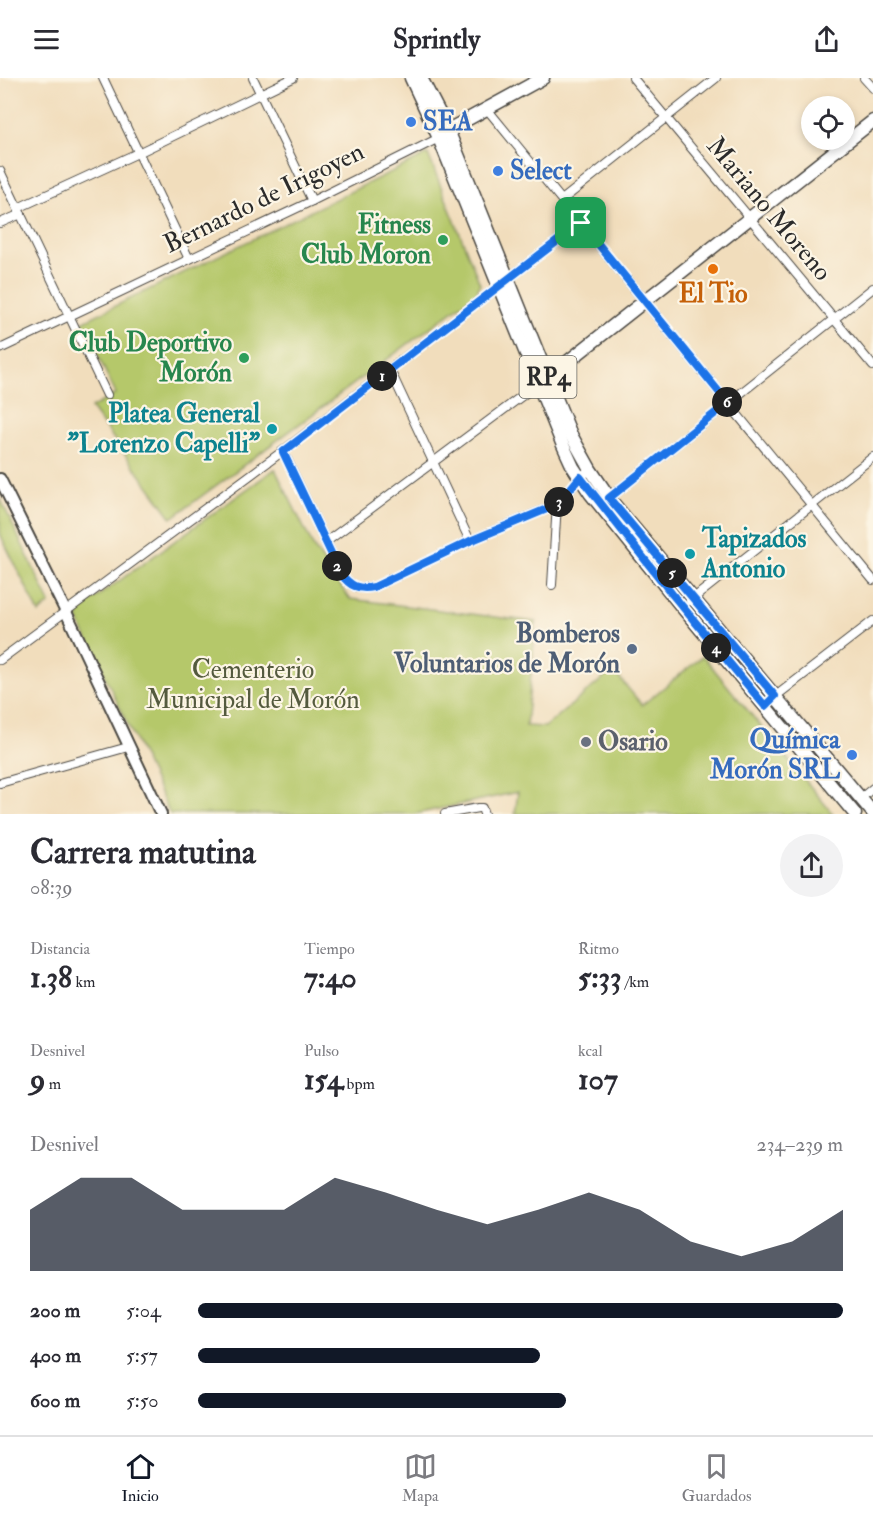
<!DOCTYPE html>
<html lang="es">
<head>
<meta charset="utf-8">
<style>
	body { margin:0; font-family:"IM FELL Double Pica",serif; background:#f2f2f3; color:#2b2b33; height:100vh; display:flex; flex-direction:column; font-size:22px; white-space:nowrap }
	* { box-sizing:border-box; margin:0 }
	p { font-size:20px; color:#7c7c81 }
	.icon { flex:none; width:33px; height:33px; fill:none; stroke:currentColor; stroke-width:2; stroke-linecap:round; stroke-linejoin:round }
	.map { position:relative; height:736px; overflow:hidden }
	.sheet { display:flex; flex-direction:column; background:#fff; flex:1 }
	.sheet>* { flex:none }
	.controls { position:absolute; left:801px; top:18px; display:grid; gap:12px }
	.controls a { display:grid; place-items:center; width:54px; height:54px; border-radius:50%; background:#fff; box-shadow:0 3px 9px #0003; font-size:30px }
	.pin { position:absolute; display:grid; place-items:center; width:51px; height:51px; color:#fff; margin:-26px; border-radius:12px; box-shadow:0 3px 9px #0006 }
	.km { position:absolute; width:30px; height:30px; margin:-15px; border-radius:50%; background:#222; color:#fff; font-size:16px; line-height:30px; text-align:center }
	.round { display:grid; place-items:center; flex:none; width:63px; height:63px; border-radius:32px; background:#f2f2f3 }
	.summary { display:flex; align-items:center; justify-content:space-between; height:102px; padding:0 30px }
	h1 { font-size:33px; font-weight:700; line-height:45px }
	.metrics { display:grid; grid-template-columns:repeat(3,1fr); gap:9px; height:102px; padding:6px 30px }
	.metrics div { display:grid; align-content:center }
	.metrics b { font-size:30px; font-weight:700 }
	.metrics small { font-size:16px; font-weight:400 }
	.metrics p { font-size:16px }
	.chart { height:168px; padding:12px 30px }
	.chart p { display:flex; justify-content:space-between }
	.chart svg { width:100%; height:108px; margin-top:6px; fill:#111827; opacity:.7 }
	ul { padding:0 30px; list-style:none; font-size:20px }
	li { display:grid; grid-template-columns:96px 72px 1fr; align-items:center; height:45px }
	li i { height:15px; border-radius:8px; background:#111827 }
	header { display:flex; justify-content:space-between; align-items:center; height:78px; padding:0 30px; background:#fff; font-size:27px; font-weight:700 }
	.tab-bar { display:flex; justify-content:space-around; align-items:center; height:84px; border-top:2px solid #e1e1e2; background:#fff; font-size:16px; color:#7c7c81 }
	.tab-bar a { display:grid; justify-items:center; gap:3px }
	.tab-bar .selected { color:#111827 }
	.map>svg:first-child { display:block }
	.green { fill:#b5c86b; stroke:#707a4b; stroke-width:1.5 }
	.lines { fill:none; stroke-linecap:round; stroke-linejoin:round }
	.street-casing { stroke:#494641; stroke-width:10 }
	.secondary-casing { stroke:#494641; stroke-width:14 }
	.primary-casing { stroke:#494641; stroke-width:15 }
	.street { stroke:#fff; stroke-width:8 }
	.secondary { stroke:#fff; stroke-width:10 }
	.primary { stroke:#fff; stroke-width:12 }
	.route-casing { stroke:#fff; stroke-width:12 }
	.route { stroke:#1a73e8; stroke-width:8 }
	.shop-dot { fill:#3f7fe0; stroke:#fcf5e5; stroke-width:2 }
	.leisure-dot { fill:#2e9e5b; stroke:#fcf5e5; stroke-width:2 }
	.food-dot { fill:#e8710a; stroke:#fcf5e5; stroke-width:2 }
	.culture-dot { fill:#0f9aa8; stroke:#fcf5e5; stroke-width:2 }
	.service-dot { fill:#5c6f8a; stroke:#fcf5e5; stroke-width:2 }
	.worship-dot { fill:#6b7280; stroke:#fcf5e5; stroke-width:2 }
	.labels { text-anchor:middle; dominant-baseline:central; stroke-width:4.5; stroke-linejoin:round; paint-order:stroke }
	.shield { fill:#fcf5e5; stroke:#6a6863; stroke-width:1.5 }
	.shield-label { font-size:24px; font-weight:bold; fill:#2b2b2b }
	.shop-label { font-size:26px; font-weight:bold; fill:#366cbe; stroke:#fcf5e5; text-anchor:start }
	.street-label { font-size:26px; fill:#2b2b2b; stroke:#fcf5e5 }
	.leisure-label { font-size:26px; font-weight:bold; fill:#27864d; stroke:#fcf5e5; text-anchor:end }
	.food-label { font-size:26px; font-weight:bold; fill:#c56008; stroke:#fcf5e5 }
	.culture-label { font-size:26px; font-weight:bold; fill:#0d838f; stroke:#fcf5e5; text-anchor:end }
	.service-label { font-size:26px; font-weight:bold; fill:#4e5e75; stroke:#fcf5e5; text-anchor:end }
	.park-label { font-size:26px; fill:#545a3e; stroke:#fcf5e5 }
	.worship-label { font-size:26px; font-weight:bold; fill:#5b616d; stroke:#fcf5e5; text-anchor:start }
</style>
</head>
<body>
<header><svg class="icon" aria-label="menu" viewBox="0 0 24 24"><path d="M4 6h16M4 12h16M4 18h16"/></svg>Sprintly<svg class="icon" aria-label="share" viewBox="0 0 24 24"><path d="M12 15V3M7 8l5-5 5 5M5 13v7h14v-7"/></svg></header>
<div class="map">
<svg width="873" height="736" viewBox="0 0 873 736">
	<rect width="100%" height="100%" fill="#fcf5e5"/>
	<filter id="ink" filterUnits="userSpaceOnUse"><feTurbulence type="fractalNoise" baseFrequency=".0167" numOctaves="2"/><feDisplacementMap in="SourceGraphic" scale="12" xChannelSelector="R" yChannelSelector="G"/><feConvolveMatrix kernelMatrix="1 2 1 2 8 2 1 2 1" color-interpolation-filters="sRGB"/></filter>
	<filter id="wash" filterUnits="userSpaceOnUse"><feTurbulence type="fractalNoise" baseFrequency=".008" numOctaves="4" result="noise"/><feDisplacementMap in="SourceGraphic" scale="24" xChannelSelector="R" yChannelSelector="G"/><feGaussianBlur stdDeviation="1.35" result="paint"/><feColorMatrix in="noise" values="0 0 0 0 0 0 0 0 0 0 0 0 0 0 0 0 0 1.4 0 .05"/><feComposite in="paint" operator="in"/></filter>
	<g filter="url(#wash)">
		<rect width="100%" height="100%" fill="#f1ddbc"/>
		<!-- green -->
		<g class="green">
			<path d="M 428,76 L 480,206 L 477,215 L 172,440 L 91,330 L 116,316 L 82,244 Z"/>
			<path d="M 275,391 L 314,470 L 350,521 L 536,544 L 526,648 L 545,649 L 613,592 L 642,627 L 703,578 L 833,736 L 515,736 L 518,714 L 415,736 L 170,736 L 78,541 L 80,531 Z"/>
			<path d="M 0,420 L 50,525 L 39,535 L 0,456 Z"/>
		</g>
	</g>
	<g filter="url(#ink)">
		<g class="lines">
			<!-- street casing -->
			<g class="street-casing">
				<g id="street">
					<path d="M 103,0 L 189,181"/>
					<path d="M 253,0 L 312,123"/>
					<path d="M 633,0 L 873,288"/>
					<path d="M 864,0 L 873,10"/>
					<path d="M 487,31 L 873,502"/>
					<path d="M 0,93 L 107,317"/>
					<path d="M 562,122 L 716,0"/>
					<path d="M 18,130 L 140,74 L 293,0"/>
					<path d="M 0,145 L 21,136"/>
					<path d="M 0,271 L 312,123 L 439,60"/>
					<path d="M 390,292 L 470,463"/>
					<path d="M 283,373 L 341,496 C 350,508 358,512 374,509 L 470,463 L 553,428 C 567,418 576,402 590,391"/>
					<path d="M 609,420 L 873,210"/>
					<path d="M 326,464 L 538,306"/>
					<path d="M 552,507 L 557,425"/>
					<path d="M 690,523 L 873,379"/>
					<path d="M 0,582 L 283,373 L 581,145"/>
					<path d="M 772,621 L 873,543"/>
					<path d="M 0,705 L 128,669"/>
					<path d="M 861,720 L 873,710"/>
					<path d="M 445,736 L 478,730 L 482,730 L 484,736"/>
				</g>
			</g>
			<!-- secondary casing -->
			<g class="secondary-casing">
				<path id="secondary" d="M 0,401 L 66,534 L 161,736"/>
			</g>
			<!-- primary casing -->
			<g class="primary-casing">
				<g id="primary">
					<path d="M 411,0 L 439,60 L 562,365 L 573,389 L 590,415 L 682,529 L 855,736"/>
					<path d="M 421,0 L 448,52 L 571,357 L 590,391 L 613,425 L 873,735"/>
					<path d="M 448,52 L 543,0"/>
					<path d="M 542,304 L 873,43"/>
				</g>
			</g>
			<!-- street -->
			<use href="#street" class="street"/>
			<!-- secondary -->
			<use href="#secondary" class="secondary"/>
			<!-- primary -->
			<use href="#primary" class="primary"/>
		</g>
	</g>
	<g class="lines" filter="url(#ink)">
		<!-- route casing -->
		<g class="route-casing">
			<path id="route" d="M 581,145 L 728,325 L 609,420 L 775,618 L 765,628 L 672,516 L 580,399 L 562,421 L 554,428 L 470,463 L 374,509 C 358,512 350,508 341,496 L 283,374 Z"/>
		</g>
		<!-- route -->
		<use href="#route" class="route"/>
	</g>
	<!-- markers -->
	<g class="shop-dot">
		<circle cx="411" cy="44" r="6"/>
		<circle cx="498" cy="93" r="6"/>
		<circle cx="852" cy="677" r="6"/>
	</g>
	<g class="leisure-dot">
		<circle cx="443" cy="162" r="6"/>
		<circle cx="244" cy="280" r="6"/>
	</g>
	<circle class="food-dot" cx="713" cy="191" r="6"/>
	<g class="culture-dot">
		<circle cx="272" cy="351" r="6"/>
		<circle cx="690" cy="476" r="6"/>
	</g>
	<circle class="service-dot" cx="632" cy="571" r="6"/>
	<circle class="worship-dot" cx="586" cy="664" r="6"/>
	<g class="labels">
		<!-- shield labels -->
		<rect class="shield" x="519.5" y="278" width="57" height="42" rx="4.5"/>
		<g class="shield-label">
			<text x="548" y="299">RP4</text>
		</g>
		<!-- shop labels -->
		<g class="shop-label">
			<text x="423" y="44">SEA</text>
			<text x="510" y="93">Select</text>
			<text x="840" y="662" text-anchor="end">Química<tspan x="840" dy="30">Morón SRL</tspan></text>
		</g>
		<!-- street labels -->
		<g class="street-label">
			<text transform="translate(264 120) rotate(-26)">Bernardo de Irigoyen</text>
			<text transform="translate(769 131) rotate(50)">Mariano Moreno</text>
		</g>
		<!-- leisure labels -->
		<g class="leisure-label">
			<text x="431" y="147">Fitness<tspan x="431" dy="30">Club Moron</tspan></text>
			<text x="232" y="265">Club Deportivo<tspan x="232" dy="30">Morón</tspan></text>
		</g>
		<!-- food labels -->
		<g class="food-label">
			<text x="713" y="216">El Tio</text>
		</g>
		<!-- culture labels -->
		<g class="culture-label">
			<text x="260" y="336">Platea General<tspan x="260" dy="30">"Lorenzo Capelli"</tspan></text>
			<text x="702" y="461" text-anchor="start">Tapizados<tspan x="702" dy="30">Antonio</tspan></text>
		</g>
		<!-- service labels -->
		<g class="service-label">
			<text x="620" y="556">Bomberos<tspan x="620" dy="30">Voluntarios de Morón</tspan></text>
		</g>
		<!-- park labels -->
		<g class="park-label">
			<text x="253" y="592">Cementerio<tspan x="253" dy="30">Municipal de Morón</tspan></text>
		</g>
		<!-- worship labels -->
		<g class="worship-label">
			<text x="598" y="664">Osario</text>
		</g>
	</g>
</svg>
<div class="controls">
<a><svg class="icon" aria-label="locate" viewBox="0 0 24 24"><circle cx="12" cy="12" r="6"/><path d="M12 2v4M12 18v4M2 12h4M18 12h4"/></svg></a>
</div>
<div class="pin" style="left:581px;top:145px;background:#1e9e55"><svg class="icon" aria-label="arrive" viewBox="0 0 24 24"><path d="M6 21V4h12l-3 4 3 4H6"/></svg></div>
<b class="km" style="left:382px;top:298px">1</b>
<b class="km" style="left:337px;top:488px">2</b>
<b class="km" style="left:559px;top:424px">3</b>
<b class="km" style="left:716px;top:570px">4</b>
<b class="km" style="left:672px;top:495px">5</b>
<b class="km" style="left:727px;top:324px">6</b>
</div>
<section class="sheet">
<div class="summary"><div><h1>Carrera matutina</h1><p>08:39</p></div><a class="round"><svg class="icon" aria-label="share" viewBox="0 0 24 24"><path d="M12 15V3M7 8l5-5 5 5M5 13v7h14v-7"/></svg></a></div>
<div class="metrics">
<div><p>Distancia</p><b>1.38<small> km</small></b></div>
<div><p>Tiempo</p><b>7:40</b></div>
<div><p>Ritmo</p><b>5:33<small> /km</small></b></div>
</div>
<div class="metrics">
<div><p>Desnivel</p><b>9<small> m</small></b></div>
<div><p>Pulso</p><b>154<small> bpm</small></b></div>
<div><p>kcal</p><b>107</b></div>
</div>
<div class="chart"><p><span>Desnivel</span>234–239 m</p>
<svg viewBox="0 0 160 44" preserveAspectRatio="none"><path d="M0 44V19L10 6L20 6L30 19L40 19L50 19L60 6L70 12L80 19L90 25L100 19L110 12L120 19L130 32L140 38L150 32L160 19V44z"/></svg>
</div>
<ul>
<li><b>200 m</b>5:04<i style="width:100%"></i></li>
<li><b>400 m</b>5:57<i style="width:53%"></i></li>
<li><b>600 m</b>5:50<i style="width:57%"></i></li>
</ul>
</section>
<nav class="tab-bar">
<a class="selected"><svg class="icon" aria-label="home" viewBox="0 0 24 24"><path d="M3 11l9-7 9 7M6 9v11h12V9"/></svg>Inicio</a>
<a><svg class="icon" aria-label="map" viewBox="0 0 24 24"><path d="M3 6l6-2 6 2 6-2v14l-6 2-6-2-6 2zM9 4v14M15 6v14"/></svg>Mapa</a>
<a><svg class="icon" aria-label="saved" viewBox="0 0 24 24"><path d="M7 4h10v16l-5-4-5 4z"/></svg>Guardados</a>
</nav>
</body>
</html>
